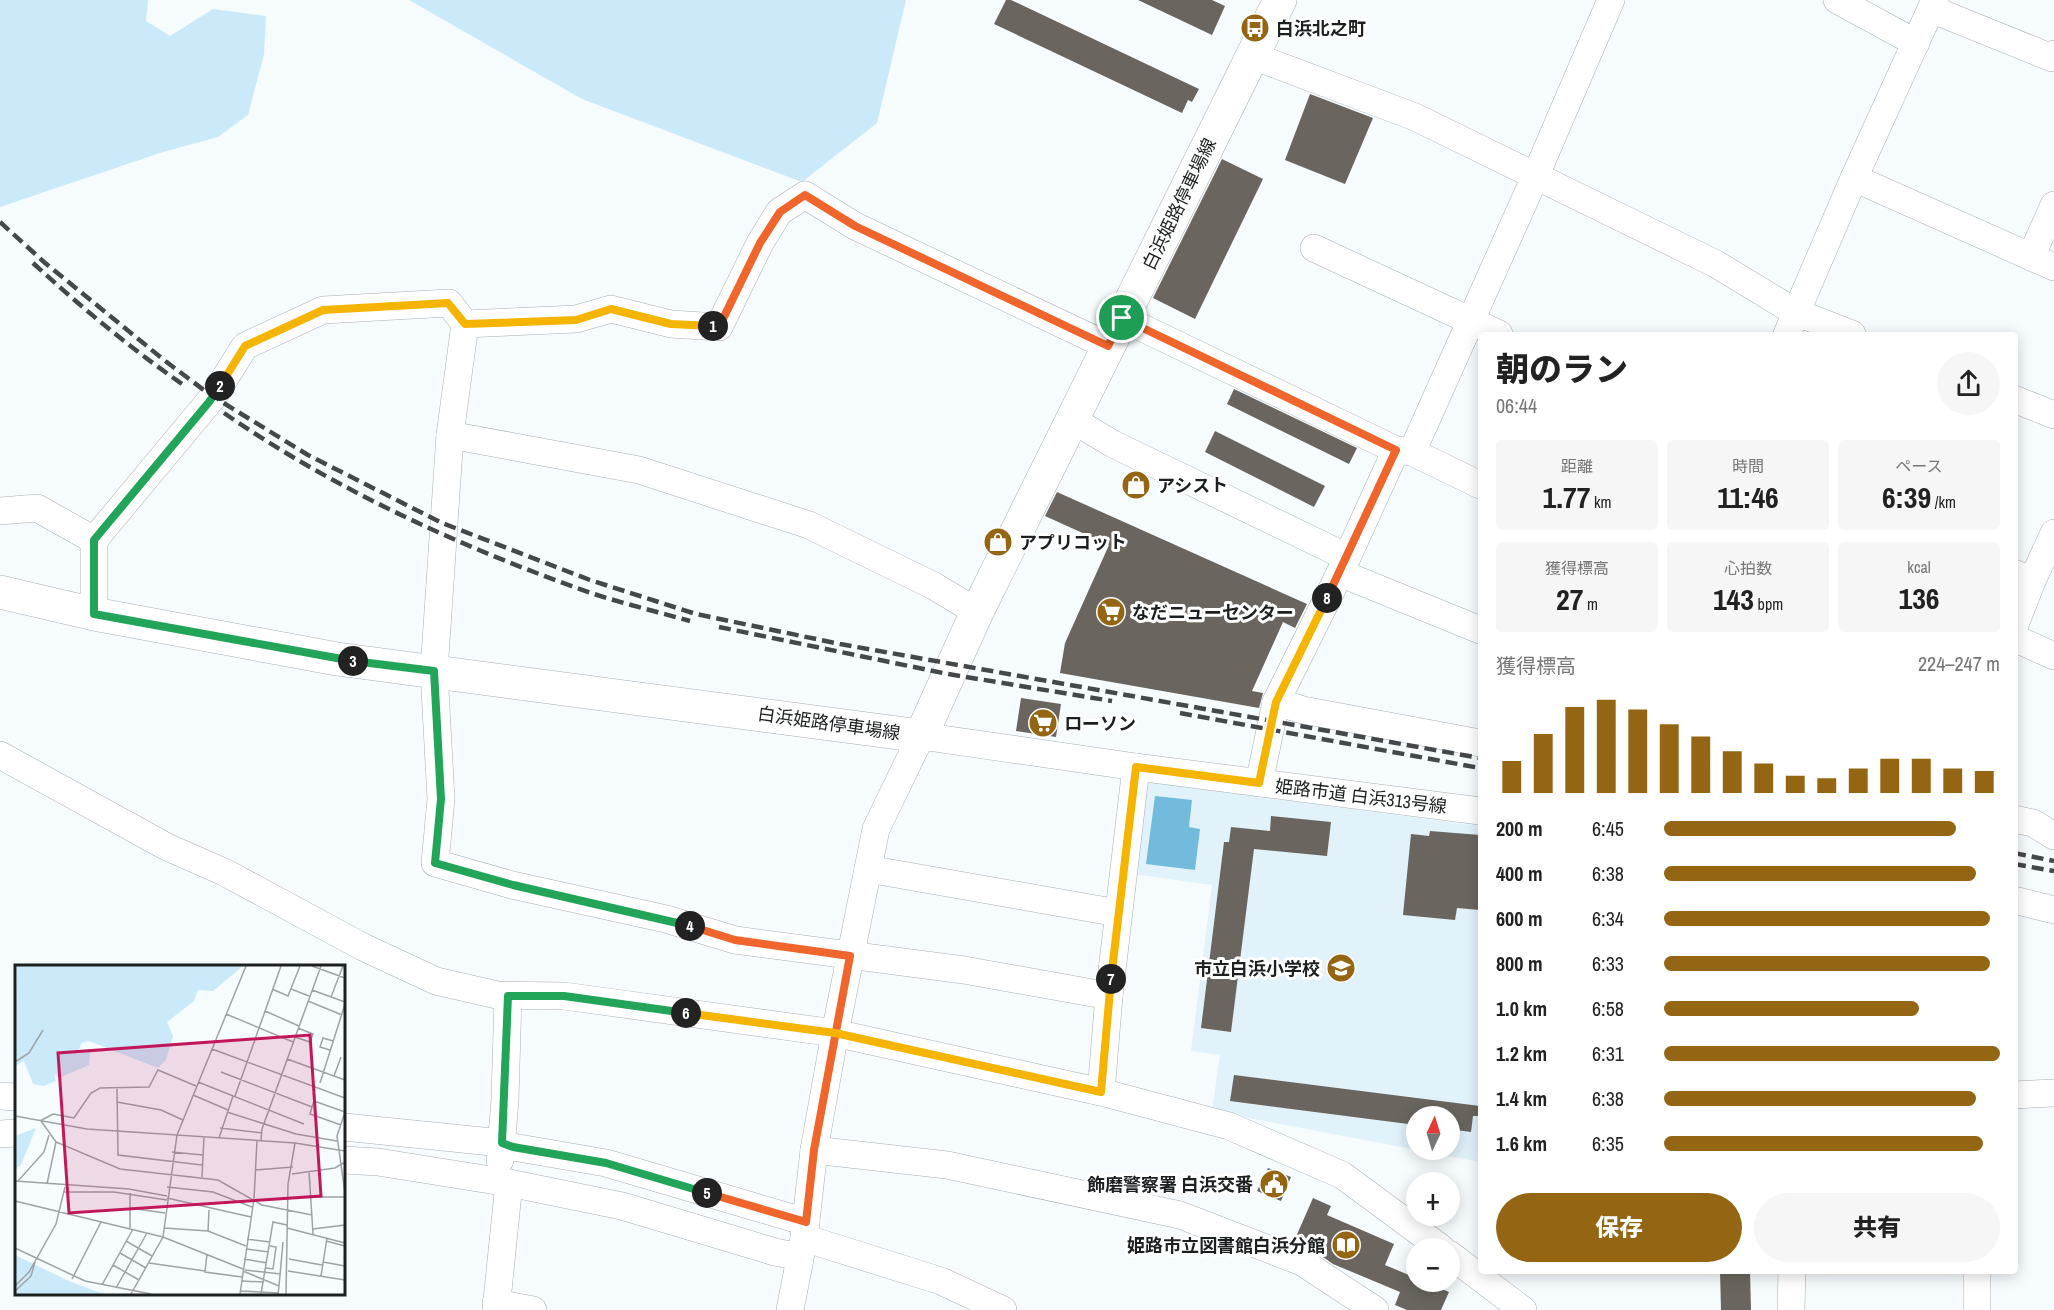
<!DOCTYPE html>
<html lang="ja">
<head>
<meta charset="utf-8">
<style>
	body { margin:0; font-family:"Archivo Narrow","Noto Sans JP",sans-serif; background:#f6f6f6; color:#222; height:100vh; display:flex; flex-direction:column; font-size:22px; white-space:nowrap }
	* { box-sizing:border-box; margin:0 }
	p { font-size:20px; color:#767676 }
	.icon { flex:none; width:33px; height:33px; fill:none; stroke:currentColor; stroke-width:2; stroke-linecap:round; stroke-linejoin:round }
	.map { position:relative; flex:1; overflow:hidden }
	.details { position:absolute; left:1478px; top:332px; width:540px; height:942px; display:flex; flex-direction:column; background:#fff; border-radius:6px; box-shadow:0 3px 15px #0003 }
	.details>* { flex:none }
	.needle { width:39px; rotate:4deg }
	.controls { position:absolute; left:1406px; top:1106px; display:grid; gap:12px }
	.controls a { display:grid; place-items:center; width:54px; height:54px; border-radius:50%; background:#fff; box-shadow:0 3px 15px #0003; font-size:30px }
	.pin { position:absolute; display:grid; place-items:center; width:51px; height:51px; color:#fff; margin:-26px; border:3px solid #fff; border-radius:50%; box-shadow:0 2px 6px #0007 }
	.km { position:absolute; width:30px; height:30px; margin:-15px; border-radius:50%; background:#222; color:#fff; font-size:16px; line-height:30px; text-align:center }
	.round { display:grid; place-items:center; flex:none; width:63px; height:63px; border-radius:32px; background:#f6f6f6 }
	.head { display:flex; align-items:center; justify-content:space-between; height:102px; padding:0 18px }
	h1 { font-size:33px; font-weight:800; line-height:45px }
	.stats { display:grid; grid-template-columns:repeat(3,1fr); gap:9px; height:102px; padding:6px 18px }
	.stats div { display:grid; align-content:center; border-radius:6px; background:#f6f6f6; text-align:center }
	.stats b { font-size:30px; font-weight:800 }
	.stats small { font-size:16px; font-weight:400 }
	.stats p { font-size:16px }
	.chart { height:168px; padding:12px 18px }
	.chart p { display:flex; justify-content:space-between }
	.chart svg { width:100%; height:108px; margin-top:6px; stroke:#946614; stroke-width:6 }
	.button { display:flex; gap:12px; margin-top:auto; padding:12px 18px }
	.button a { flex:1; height:69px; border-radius:36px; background:#946614; color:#fff; font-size:24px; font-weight:800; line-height:69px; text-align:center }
	.button a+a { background:#f6f6f6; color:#222 }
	ul { padding:0 18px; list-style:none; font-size:20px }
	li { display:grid; grid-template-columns:96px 72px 1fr; align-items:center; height:45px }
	li i { height:15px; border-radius:8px; background:#946614 }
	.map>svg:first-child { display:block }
	.built { fill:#e1f2fb; fill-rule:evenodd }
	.green { fill:#caeafa }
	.water { fill:#72bbdc }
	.building { fill:#6a665f }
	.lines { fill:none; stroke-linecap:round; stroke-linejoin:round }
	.minor-casing { stroke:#a7afb3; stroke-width:28 }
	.major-casing { stroke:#a7afb3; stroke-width:34 }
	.minor { stroke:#fff; stroke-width:27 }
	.major { stroke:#fff; stroke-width:33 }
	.rail { stroke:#44484a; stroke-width:4.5; stroke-dasharray:12 6; stroke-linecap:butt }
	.split-1-casing { stroke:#fff; stroke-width:12 }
	.split-2-casing { stroke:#fff; stroke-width:12 }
	.split-3-casing { stroke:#fff; stroke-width:12 }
	.split-4-casing { stroke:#fff; stroke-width:12 }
	.split-5-casing { stroke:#fff; stroke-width:12 }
	.split-6-casing { stroke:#fff; stroke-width:12 }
	.split-7-casing { stroke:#fff; stroke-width:12 }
	.split-8-casing { stroke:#fff; stroke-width:12 }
	.split-9-casing { stroke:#fff; stroke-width:12 }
	.split-1 { stroke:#f0652b; stroke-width:8 }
	.split-2 { stroke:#f5b400; stroke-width:8 }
	.split-3 { stroke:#22a559; stroke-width:8 }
	.split-4 { stroke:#22a559; stroke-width:8 }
	.split-5 { stroke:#f0652b; stroke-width:8 }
	.split-6 { stroke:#22a559; stroke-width:8 }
	.split-7 { stroke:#f5b400; stroke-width:8 }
	.split-8 { stroke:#f5b400; stroke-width:8 }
	.split-9 { stroke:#f0652b; stroke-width:8 }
	.labels { text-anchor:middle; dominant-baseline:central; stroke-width:6; stroke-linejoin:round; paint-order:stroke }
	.poi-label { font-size:18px; font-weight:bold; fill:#1c2021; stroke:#fff; text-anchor:start }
	.street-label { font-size:18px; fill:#1c2021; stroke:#fff }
	.inset-road { fill:none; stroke:#9fa3a6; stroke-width:1.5 }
	.view { fill:#c2185b; fill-opacity:0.15; stroke:#c2185b; stroke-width:3 }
	.inset-edge { fill:none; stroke:#1c2021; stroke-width:3 }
</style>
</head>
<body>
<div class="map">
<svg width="2054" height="1310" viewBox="0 0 2054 1310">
	<rect width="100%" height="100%" fill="#f6fbfe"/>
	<!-- built -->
	<path class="built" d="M 1148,782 L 1480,826 L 1480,1162 L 1212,1111 L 1220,1055 L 1191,1051 L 1212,885 L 1133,874 ZM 1416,1116 L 1449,1116 L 1449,1149 L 1416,1149 Z"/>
	<!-- green -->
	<g class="green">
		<path d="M 0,0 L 148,0 L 146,21 L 170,36 L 213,9 L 266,16 L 264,54 L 248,115 L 218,137 L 163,152 L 0,207 Z"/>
		<path d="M 409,0 L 906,0 L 877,123 L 802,182 L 582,99 Z"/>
	</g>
	<!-- water -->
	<path class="water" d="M 1155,796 L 1192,800 L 1189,827 L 1200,829 L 1195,870 L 1146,864 Z"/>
	<!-- building -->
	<g class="building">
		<path d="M 1006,0 L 1011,0 L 1199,89 L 1192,102 L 1188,100 L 1182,113 L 994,24 Z"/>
		<path d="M 1138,0 L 1212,0 L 1225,6 L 1212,35 Z"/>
		<path d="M 1310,94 L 1373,118 L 1345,184 L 1285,160 Z"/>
		<path d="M 1222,159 L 1263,179 L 1195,319 L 1153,298 Z"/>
		<path d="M 1234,389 L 1357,448 L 1349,464 L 1227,404 Z"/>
		<path d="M 1215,431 L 1325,486 L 1314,507 L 1205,452 Z"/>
		<path d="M 1057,492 L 1307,604 L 1295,628 L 1283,622 L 1252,691 L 1263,693 L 1259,708 L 1060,673 L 1065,643 L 1109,545 L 1045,516 Z"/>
		<path d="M 1021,698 L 1061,704 L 1056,737 L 1016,731 Z"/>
		<path d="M 1271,816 L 1331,822 L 1327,856 L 1254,849 L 1231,1032 L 1201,1028 L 1224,842 L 1229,842 L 1231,827 L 1270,831 Z"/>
		<path d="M 1430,831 L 1480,835 L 1480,910 L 1457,908 L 1455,920 L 1403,915 L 1411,834 L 1429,836 Z"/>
		<path d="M 1234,1075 L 1480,1106 L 1480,1116 L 1473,1116 L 1471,1132 L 1449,1129 L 1449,1116 L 1416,1116 L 1416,1125 L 1230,1101 Z"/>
		<path d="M 1268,1168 L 1291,1177 L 1281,1201 L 1257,1191 Z"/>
		<path d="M 1313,1198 L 1331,1206 L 1327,1215 L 1394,1244 L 1385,1265 L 1416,1278 L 1416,1281 L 1423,1281 L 1449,1292 L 1441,1310 L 1407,1310 L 1395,1305 L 1400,1292 L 1333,1264 L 1323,1257 L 1325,1251 L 1295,1239 Z"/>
		<path d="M 1720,1271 L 1750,1271 L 1751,1310 L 1721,1310 Z"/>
	</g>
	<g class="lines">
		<!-- minor casing -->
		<g class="minor-casing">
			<g id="minor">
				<path d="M 1837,0 L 1916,43"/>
				<path d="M 1931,9 L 2052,58 L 2054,54"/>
				<path d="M 1253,56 L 1415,117 L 1716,264 L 1795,312 L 1852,334"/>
				<path d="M 1854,178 L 2054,267"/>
				<path d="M 1314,248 L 1499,334"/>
				<path d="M 2031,257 L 2054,205"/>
				<path d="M 1122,318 L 1396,450 L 1412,452 L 1480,485"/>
				<path d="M 465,324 L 450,435 L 434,671 L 441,799 L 435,863 L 512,885 L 666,919 L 735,940 L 964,970 L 1109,996"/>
				<path d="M 1787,334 L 1854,178 L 1935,0"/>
				<path d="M 2014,399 L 2054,415"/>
				<path d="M 1073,420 L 1113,444 L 1347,557"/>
				<path d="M 450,435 L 639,470 L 809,525 L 934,586 L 977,612"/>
				<path d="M 1412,452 L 1535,177 L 1611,0"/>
				<path d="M 0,511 L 37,508 L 94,540 L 213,397 L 245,346 L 323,310 L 449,303 L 465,324 L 576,319 L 611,309 L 671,324 L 719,327 L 760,243 L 779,212 L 805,195 L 855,226 L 1108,346"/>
				<path d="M 1340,573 L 1480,630"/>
				<path d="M 2014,573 L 2032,581 L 2054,533"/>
				<path d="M 94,614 L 94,540"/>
				<path d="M 2014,627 L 2032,581"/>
				<path d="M 2014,638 L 2054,656"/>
				<path d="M 1276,702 L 1303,710 L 1480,743"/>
				<path d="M 0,755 L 167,847 L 224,872 L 363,947 L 436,981 L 497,995 L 564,996 L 835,1033 L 1101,1092 L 1229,1126 L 1342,1175 L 1441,1248"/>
				<path d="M 1259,783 L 1276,702 L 1340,573 L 1396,450"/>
				<path d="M 2014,819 L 2033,823 L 2054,836"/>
				<path d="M 868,869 L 1118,913"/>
				<path d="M 2014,900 L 2054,910"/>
				<path d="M 1101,1092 L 1109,996 L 1136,767"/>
				<path d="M 2014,1095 L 2054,1093"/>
				<path d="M 0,1096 L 16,1097"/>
				<path d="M 344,1127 L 502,1143 L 513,1147 L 606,1163 L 806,1222"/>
				<path d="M 0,1134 L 16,1133"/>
				<path d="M 814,1150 L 947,1165 L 1180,1215 L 1302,1262 L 1375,1310"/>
				<path d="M 344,1160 L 378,1162 L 509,1183 L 622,1206 L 775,1252 L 800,1257"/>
				<path d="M 500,1160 L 505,1100 L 508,996"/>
				<path d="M 804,1238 L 941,1281 L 1003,1310"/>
				<path d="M 1449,1254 L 1523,1310"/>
				<path d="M 1977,1270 L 1977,1310"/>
				<path d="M 496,1303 L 533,1310"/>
				<path d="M 496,1310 L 509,1183"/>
				<path d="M 790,1310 L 804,1238 L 814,1150 L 835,1033 L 876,829 L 921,736 L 1136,767 L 1480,811"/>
				<path d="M 1791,1310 L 1792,1270"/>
			</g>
		</g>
		<!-- major casing -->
		<g class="major-casing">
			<path id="major" d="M 0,592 L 94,614 L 337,659 L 921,736 L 977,612 L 1280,0"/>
		</g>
		<!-- minor -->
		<use href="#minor" class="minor"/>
		<!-- major -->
		<use href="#major" class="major"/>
		<!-- rail -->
		<g class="rail">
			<path d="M 0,222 L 44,262 L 164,360 L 209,394 L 308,455 L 442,523 L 590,580 L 696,614 L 840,644 L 1480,758"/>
			<path d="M 33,263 C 81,307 129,347 182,384"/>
			<path d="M 224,413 C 337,491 465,549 594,594 C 625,604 658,612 690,621"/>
			<path d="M 719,627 L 948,674 L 1112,701"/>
			<path d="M 1180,713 L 1480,768"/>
			<path d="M 2014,853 L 2054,861"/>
			<path d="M 2014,864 L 2054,871"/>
		</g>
	</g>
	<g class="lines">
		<!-- split-1 casing -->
		<g class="split-1-casing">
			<path id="split-1" d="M 713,326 L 719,327 L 760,243 L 780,212 L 805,195 L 855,226 L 1108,346 L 1122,318"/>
		</g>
		<!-- split-2 casing -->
		<g class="split-2-casing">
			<path id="split-2" d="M 220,386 L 245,346 L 323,310 L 448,303 L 465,324 L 576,320 L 611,309 L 671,324 L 713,326"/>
		</g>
		<!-- split-3 casing -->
		<g class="split-3-casing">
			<path id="split-3" d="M 220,386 L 209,402 L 94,540 L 94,614 L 353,661"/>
		</g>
		<!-- split-4 casing -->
		<g class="split-4-casing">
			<path id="split-4" d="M 353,661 L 434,671 L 441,799 L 435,863 L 513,885 L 690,926"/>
		</g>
		<!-- split-5 casing -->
		<g class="split-5-casing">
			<path id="split-5" d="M 690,926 L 735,940 L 850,956 L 814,1150 L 806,1222 L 707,1193"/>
		</g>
		<!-- split-6 casing -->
		<g class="split-6-casing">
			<path id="split-6" d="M 686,1013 L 564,996 L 508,996 L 502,1143 L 513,1147 L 606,1163 L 707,1193"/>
		</g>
		<!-- split-7 casing -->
		<g class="split-7-casing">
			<path id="split-7" d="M 686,1013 L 835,1033 L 1101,1092 L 1111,979"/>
		</g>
		<!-- split-8 casing -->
		<g class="split-8-casing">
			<path id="split-8" d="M 1111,979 L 1136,767 L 1259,783 L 1276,702 L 1327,598"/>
		</g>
		<!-- split-9 casing -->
		<g class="split-9-casing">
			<path id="split-9" d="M 1122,318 L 1396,450 L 1327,598"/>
		</g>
		<!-- split-1 -->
		<use href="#split-1" class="split-1"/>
		<!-- split-2 -->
		<use href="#split-2" class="split-2"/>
		<!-- split-3 -->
		<use href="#split-3" class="split-3"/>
		<!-- split-4 -->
		<use href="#split-4" class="split-4"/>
		<!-- split-5 -->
		<use href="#split-5" class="split-5"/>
		<!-- split-6 -->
		<use href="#split-6" class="split-6"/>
		<!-- split-7 -->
		<use href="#split-7" class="split-7"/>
		<!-- split-8 -->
		<use href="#split-8" class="split-8"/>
		<!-- split-9 -->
		<use href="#split-9" class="split-9"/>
	</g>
	<!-- icons -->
	<defs>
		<g id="bus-disc" transform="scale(1.5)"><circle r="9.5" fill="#946614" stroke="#fff"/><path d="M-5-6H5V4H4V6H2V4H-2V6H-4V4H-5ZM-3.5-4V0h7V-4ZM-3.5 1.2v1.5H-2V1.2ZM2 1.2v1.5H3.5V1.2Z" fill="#fff"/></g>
		<g id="shop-disc" transform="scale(1.5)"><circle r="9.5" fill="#946614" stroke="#fff"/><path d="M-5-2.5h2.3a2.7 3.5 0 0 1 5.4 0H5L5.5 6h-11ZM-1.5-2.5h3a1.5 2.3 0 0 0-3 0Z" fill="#fff"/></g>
		<g id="supermarket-disc" transform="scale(1.5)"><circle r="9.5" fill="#946614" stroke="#fff"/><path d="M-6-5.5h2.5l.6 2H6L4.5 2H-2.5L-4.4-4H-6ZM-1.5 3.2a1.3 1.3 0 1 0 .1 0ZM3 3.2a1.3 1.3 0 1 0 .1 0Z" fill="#fff"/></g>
		<g id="school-disc" transform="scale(1.5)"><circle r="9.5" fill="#946614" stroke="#fff"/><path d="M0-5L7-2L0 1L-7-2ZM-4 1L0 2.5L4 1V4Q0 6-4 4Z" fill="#fff"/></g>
		<g id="civic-disc" transform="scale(1.5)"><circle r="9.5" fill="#946614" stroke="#fff"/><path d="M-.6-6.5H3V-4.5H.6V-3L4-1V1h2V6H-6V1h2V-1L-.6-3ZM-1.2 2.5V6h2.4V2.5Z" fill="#fff"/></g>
		<g id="library-disc" transform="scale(1.5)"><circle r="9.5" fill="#946614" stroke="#fff"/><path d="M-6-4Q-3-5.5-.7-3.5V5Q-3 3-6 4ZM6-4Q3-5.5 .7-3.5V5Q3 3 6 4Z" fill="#fff"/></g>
	</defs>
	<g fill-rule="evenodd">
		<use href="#bus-disc" x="1255" y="28"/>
		<use href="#shop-disc" x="1136" y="485"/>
		<use href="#shop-disc" x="998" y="542"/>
		<use href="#supermarket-disc" x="1111" y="612"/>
		<use href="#supermarket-disc" x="1043" y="723"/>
		<use href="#school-disc" x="1341" y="968"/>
		<use href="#civic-disc" x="1274" y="1184"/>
		<use href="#library-disc" x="1346" y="1245"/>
	</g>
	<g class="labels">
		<!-- poi labels -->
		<g class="poi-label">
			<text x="1276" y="28">白浜北之町</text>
			<text x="1157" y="485">アシスト</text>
			<text x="1019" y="542">アプリコット</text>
			<text x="1132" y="612">なだニューセンター</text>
			<text x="1064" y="723">ローソン</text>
			<text x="1320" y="968" text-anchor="end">市立白浜小学校</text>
			<text x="1253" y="1184" text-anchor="end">飾磨警察署 白浜交番</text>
			<text x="1325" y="1245" text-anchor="end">姫路市立図書館白浜分館</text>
		</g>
		<!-- street labels -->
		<g class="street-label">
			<text transform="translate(1179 204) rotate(-64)">白浜姫路停車場線</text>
			<text transform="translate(829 723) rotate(8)">白浜姫路停車場線</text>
			<text transform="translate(1361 796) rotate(7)">姫路市道 白浜313号線</text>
		</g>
	</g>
	<!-- overview -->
	<g transform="translate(15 965)">
		<rect width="330" height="330" fill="#f6fbfe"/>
		<path d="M 2,1 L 228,1 L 198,26 L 183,25 L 179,36 L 152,57 L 158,71 L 151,95 L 143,103 L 74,76 L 67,78 L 61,89 L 75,87 L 74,100 L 44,113 L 39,109 L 41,116 L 28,121 L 18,119 L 9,96 L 0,101 ZM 21,163 L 6,200 L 0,204 L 0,171 ZM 0,290 L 56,317 L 89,329 L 0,329 Z" fill="#caeafa"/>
		<path class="inset-road" d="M 297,1 L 330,13M 257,24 L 273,31 L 285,1M 276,24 L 294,31M 297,25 L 330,37M 316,32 L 328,1M 293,36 L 327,50M 250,46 L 284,61M 211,49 L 278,77M 280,72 L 295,77 L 298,69 L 283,63M 197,84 L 330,133M 315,85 L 305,82 L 308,73 L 318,76M 272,94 L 330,115M 0,97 L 14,88 L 28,65M 206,107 L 297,142 L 299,136 L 330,147M 319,111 L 326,92M 183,117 L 289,159M 305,118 L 330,39M 102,124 L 103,190 L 187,200M 178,130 L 213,145M 220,131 L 266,1M 102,137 L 146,145 L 168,155M 297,142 L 295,149 L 326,160M 212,147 L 281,169 L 322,176M 330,147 L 322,171 L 330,228M 0,151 L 72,164 L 162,170 L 231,1M 25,156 L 38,149 L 59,153 L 76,128 L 85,123 L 134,122 L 143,105 L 181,121M 26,156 L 41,177 L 105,204 L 203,215 L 247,240 L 297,250M 205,163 L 247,168M 204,173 L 218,131M 246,175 L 247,164 L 306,1M 157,187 L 188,190M 240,205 L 278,202M 294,206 L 298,269M 277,209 L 320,203 L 330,197M 187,212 L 189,172M 0,216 L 114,224 L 152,231M 3,216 L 29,187 L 34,170M 32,219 L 41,177M 152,222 L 198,227 L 237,242M 49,227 L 99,227 L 152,235M 115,228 L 115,263M 296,232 L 330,232M 152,233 L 236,252M 330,234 L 330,258M 0,236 L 148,272 L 228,304M 115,243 L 150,248M 149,263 L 193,266 L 231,281M 272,263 L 330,278M 298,264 L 330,260M 193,266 L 194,245M 232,274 L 255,277M 111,276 L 137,291M 311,276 L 330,281M 0,283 L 70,316 L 136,329M 231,284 L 254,287M 105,288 L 131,303M 192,289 L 190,307 L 227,312M 229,294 L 252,298M 274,294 L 307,300M 308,297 L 330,301M 134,298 L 190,306M 98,300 L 124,315M 251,303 L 258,304 L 261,282 L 255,281M 230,305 L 266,309M 228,306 L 264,321 L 263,329M 273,306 L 330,315M 306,311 L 312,273M 57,314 L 86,257M 226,316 L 249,317M 87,320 L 118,264M 0,321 L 14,307 L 41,259 L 50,222M 264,321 L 268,277M 101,323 L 132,268M 0,326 L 16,311 L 20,297M 225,326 L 264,328M 116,329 L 148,272 L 162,170 L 280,178 L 330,186M 225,329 L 239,234 L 242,175M 246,329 L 258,257 L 272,260M 271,329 L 273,219 L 280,178"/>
		<path class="view" d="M 295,70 L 306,231 L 54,248 L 43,88 Z"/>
		<rect width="330" height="330" class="inset-edge"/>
	</g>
</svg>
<div class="controls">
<a><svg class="needle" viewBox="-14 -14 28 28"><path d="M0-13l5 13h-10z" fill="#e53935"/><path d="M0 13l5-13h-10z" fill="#767676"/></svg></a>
<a>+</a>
<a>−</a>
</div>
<div class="pin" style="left:1122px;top:318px;background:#1e9e55"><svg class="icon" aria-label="arrive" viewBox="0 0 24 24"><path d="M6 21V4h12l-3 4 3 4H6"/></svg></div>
<b class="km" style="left:713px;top:326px">1</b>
<b class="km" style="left:220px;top:386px">2</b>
<b class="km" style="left:353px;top:661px">3</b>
<b class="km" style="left:690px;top:926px">4</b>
<b class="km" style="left:707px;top:1193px">5</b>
<b class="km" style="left:686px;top:1013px">6</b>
<b class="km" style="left:1111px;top:979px">7</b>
<b class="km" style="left:1327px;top:598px">8</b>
<section class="details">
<div class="head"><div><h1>朝のラン</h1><p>06:44</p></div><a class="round"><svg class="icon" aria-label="share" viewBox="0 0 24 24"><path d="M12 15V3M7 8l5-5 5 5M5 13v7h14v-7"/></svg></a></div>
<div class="stats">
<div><p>距離</p><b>1.77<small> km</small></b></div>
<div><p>時間</p><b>11:46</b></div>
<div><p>ペース</p><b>6:39<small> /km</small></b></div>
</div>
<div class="stats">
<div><p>獲得標高</p><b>27<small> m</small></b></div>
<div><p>心拍数</p><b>143<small> bpm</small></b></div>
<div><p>kcal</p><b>136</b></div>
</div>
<div class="chart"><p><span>獲得標高</span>224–247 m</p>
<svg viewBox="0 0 160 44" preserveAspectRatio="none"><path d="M5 44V31M15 44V20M25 44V9M35 44V6M45 44V10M55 44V16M65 44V21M75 44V27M85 44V32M95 44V37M105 44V38M115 44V34M125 44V30M135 44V30M145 44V34M155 44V35"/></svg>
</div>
<ul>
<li><b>200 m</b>6:45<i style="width:87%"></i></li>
<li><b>400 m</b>6:38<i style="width:93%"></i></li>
<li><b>600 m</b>6:34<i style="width:97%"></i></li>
<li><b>800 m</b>6:33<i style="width:97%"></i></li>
<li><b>1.0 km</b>6:58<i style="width:76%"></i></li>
<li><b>1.2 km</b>6:31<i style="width:100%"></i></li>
<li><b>1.4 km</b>6:38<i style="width:93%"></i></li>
<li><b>1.6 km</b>6:35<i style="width:95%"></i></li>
</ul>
<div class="button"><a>保存</a><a>共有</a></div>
</section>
</div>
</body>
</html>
